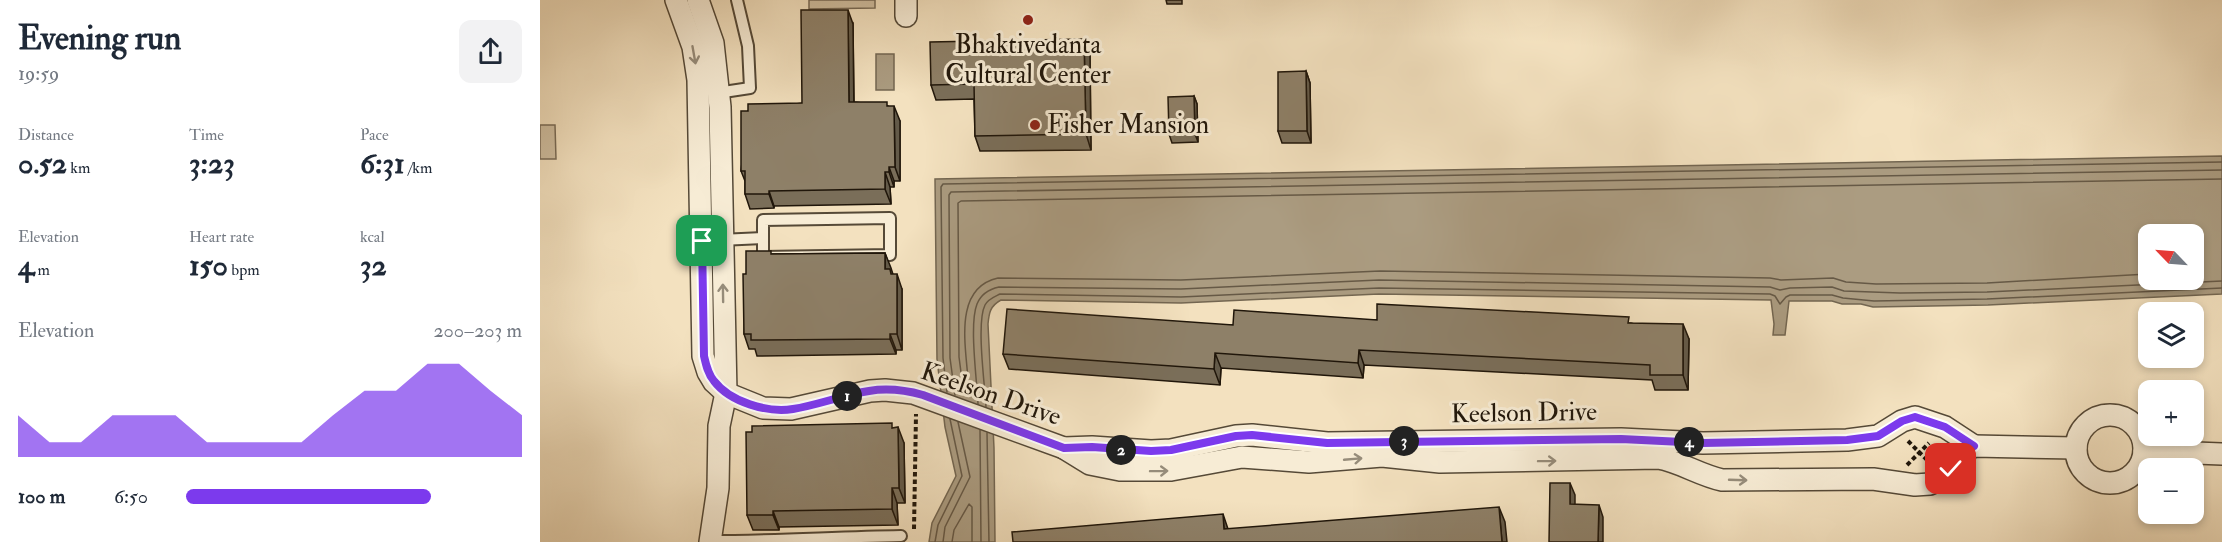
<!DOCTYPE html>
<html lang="en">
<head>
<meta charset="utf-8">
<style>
	body { margin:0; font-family:"IM FELL Double Pica",serif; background:#f2f2f3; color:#1f2937; height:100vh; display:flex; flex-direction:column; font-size:22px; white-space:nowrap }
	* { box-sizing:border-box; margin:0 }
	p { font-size:20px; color:#747a83 }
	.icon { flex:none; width:33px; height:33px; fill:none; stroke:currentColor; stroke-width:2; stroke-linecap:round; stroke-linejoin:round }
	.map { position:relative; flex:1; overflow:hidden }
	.sheet { display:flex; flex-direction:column; background:#fff; width:540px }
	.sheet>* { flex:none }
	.needle { width:39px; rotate:295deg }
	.controls { position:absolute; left:1598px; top:224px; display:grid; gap:12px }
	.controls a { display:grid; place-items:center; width:66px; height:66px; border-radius:12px; background:#fff; box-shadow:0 3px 9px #0003; font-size:30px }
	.pin { position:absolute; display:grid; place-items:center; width:51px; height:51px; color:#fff; margin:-26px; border-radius:12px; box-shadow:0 3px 9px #0006 }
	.km { position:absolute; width:30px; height:30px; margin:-15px; border-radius:50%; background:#222; color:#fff; font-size:16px; line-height:30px; text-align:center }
	.round { display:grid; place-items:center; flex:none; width:63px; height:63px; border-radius:12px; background:#f2f2f3 }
	.head { display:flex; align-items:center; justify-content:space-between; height:102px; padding:0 18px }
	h1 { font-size:33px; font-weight:700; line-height:45px }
	.metrics { display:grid; grid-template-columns:repeat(3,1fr); gap:9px; height:102px; padding:6px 18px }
	.metrics div { display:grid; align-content:center }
	.metrics b { font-size:30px; font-weight:700 }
	.metrics small { font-size:16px; font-weight:400 }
	.metrics p { font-size:16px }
	.chart { height:168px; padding:12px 18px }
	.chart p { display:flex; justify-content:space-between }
	.chart svg { width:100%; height:108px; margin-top:6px; fill:#7c3aed; opacity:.7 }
	ul { padding:0 18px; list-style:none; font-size:20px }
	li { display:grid; grid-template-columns:96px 72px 1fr; align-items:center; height:45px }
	li i { height:15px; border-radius:8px; background:#7c3aed }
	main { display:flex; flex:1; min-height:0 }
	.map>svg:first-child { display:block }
	.green { fill:#cfbea0; stroke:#786a55; stroke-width:1.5 }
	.water { fill:#ab9c81; stroke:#736651; stroke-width:1.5; fill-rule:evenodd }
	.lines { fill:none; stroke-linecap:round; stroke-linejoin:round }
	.shore { stroke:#665946; stroke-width:1.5 }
	.service-casing { stroke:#554937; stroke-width:14 }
	.minor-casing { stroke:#554937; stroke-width:24 }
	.path { stroke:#20160a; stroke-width:4; stroke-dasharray:4.5 3; stroke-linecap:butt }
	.service { stroke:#f7ecd5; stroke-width:10 }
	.minor { stroke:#f7ecd5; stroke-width:21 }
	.wall { fill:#7a6e59; stroke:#20160a; stroke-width:1.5 }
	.shaded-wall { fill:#635a49; stroke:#20160a; stroke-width:1.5 }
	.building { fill:#8e8068; stroke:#20160a; stroke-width:1.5 }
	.oneway { stroke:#968c7a }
	.route-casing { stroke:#fff; stroke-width:12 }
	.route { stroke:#7c3aed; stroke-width:8 }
	.poi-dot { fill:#8f2418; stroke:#f7ecd5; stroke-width:2 }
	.labels { text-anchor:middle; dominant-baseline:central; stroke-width:6; stroke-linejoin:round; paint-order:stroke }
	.poi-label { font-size:26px; fill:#20160a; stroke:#f7ecd5 }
	.street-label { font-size:26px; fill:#20160a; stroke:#f7ecd5 }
</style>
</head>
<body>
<main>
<section class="sheet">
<div class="head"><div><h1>Evening run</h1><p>19:59</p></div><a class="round"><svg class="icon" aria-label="share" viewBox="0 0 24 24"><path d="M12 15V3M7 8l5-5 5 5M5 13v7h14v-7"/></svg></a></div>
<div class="metrics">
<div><p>Distance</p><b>0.52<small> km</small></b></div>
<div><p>Time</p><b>3:23</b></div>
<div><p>Pace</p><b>6:31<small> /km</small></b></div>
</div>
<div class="metrics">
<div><p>Elevation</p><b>4<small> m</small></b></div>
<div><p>Heart rate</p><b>150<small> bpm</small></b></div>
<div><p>kcal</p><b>32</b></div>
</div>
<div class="chart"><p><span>Elevation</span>200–203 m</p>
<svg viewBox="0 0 160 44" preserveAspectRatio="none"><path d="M0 44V27L10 38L20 38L30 27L40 27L50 27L60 38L70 38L80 38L90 38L100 27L110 17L120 17L130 6L140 6L150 17L160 27V44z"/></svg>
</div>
<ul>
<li><b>100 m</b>6:50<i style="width:73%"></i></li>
</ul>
</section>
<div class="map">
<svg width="1682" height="542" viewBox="0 0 1682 542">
	<rect width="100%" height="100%" fill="#f3e1bf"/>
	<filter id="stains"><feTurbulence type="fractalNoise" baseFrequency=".00333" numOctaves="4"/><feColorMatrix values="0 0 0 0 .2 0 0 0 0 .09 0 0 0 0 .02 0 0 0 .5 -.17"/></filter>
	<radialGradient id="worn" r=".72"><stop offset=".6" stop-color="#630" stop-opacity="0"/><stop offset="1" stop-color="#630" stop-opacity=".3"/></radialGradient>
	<!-- green -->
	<g class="green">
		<path d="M 269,0 L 335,0 L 335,8 L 269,9 Z"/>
		<path d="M 0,125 L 15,125 L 16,159 L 0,159 Z"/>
	</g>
	<!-- water -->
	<g class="water">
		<rect x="336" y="54" width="18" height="36"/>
		<path d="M 1682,156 L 1682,294 L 1448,305 L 1333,307 L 1321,304 L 1302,304 L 1292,301 L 1249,301 L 1245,335 L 1233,335 L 1234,324 L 1231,300 L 839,294 L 641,303 L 461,300 C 450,306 449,313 448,324 L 454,448 L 455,542 L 389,542 L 392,523 L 416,476 L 405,427 L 397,359 L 395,179 ZM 1608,234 L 1653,234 L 1653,279 L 1608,279 Z"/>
	</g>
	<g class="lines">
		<!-- shore -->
		<g class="shore">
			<path d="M 1608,274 L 1447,283 L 1336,284 L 1306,282 L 1293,278 L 1241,280 L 1230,278 L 840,271 L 641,280 L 458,278 C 413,288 426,346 428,380 L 425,382 L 422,380 L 419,357 L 418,203 L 421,201 L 1682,179"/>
			<path d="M 407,392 L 403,358 L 401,187 L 403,184 L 1682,162"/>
			<path d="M 415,395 L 410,358 L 409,195 L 411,192 L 1682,170"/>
			<path d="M 438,404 C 437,380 429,324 437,304 C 441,294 450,289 459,287 L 641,289 L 839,280 L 1230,287 L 1240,290 L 1250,288 L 1292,287 L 1304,291 L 1360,293 L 1447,292 L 1682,281"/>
			<path d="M 446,407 C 445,385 436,323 445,305 C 448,299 454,297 460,294 L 641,297 L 839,288 L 1230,294 L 1235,296 L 1240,304 L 1246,297 L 1250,295 L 1292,295 L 1303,298 L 1334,301 L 1447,299 L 1682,288"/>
			<path d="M 440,430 L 441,542"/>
			<path d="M 447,433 L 449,542"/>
			<path d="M 395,542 L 398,525 L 422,476 L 410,419"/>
			<path d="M 403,542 L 405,527 L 430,477 L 418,422"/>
			<path d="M 412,542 L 414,530 L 429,504 L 432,507 L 432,542"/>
		</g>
		<!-- service casing -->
		<g class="service-casing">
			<g id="service">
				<path d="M 177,93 L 210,88 L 208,46 L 197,0"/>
				<path d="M 350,218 L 350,255 L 223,257 L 223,220 Z"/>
				<path d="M 180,240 L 223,238"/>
				<path d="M 170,541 C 234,541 297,537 361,536"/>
			</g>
		</g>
		<!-- minor casing -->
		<g class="minor-casing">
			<g id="minor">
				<path d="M 136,0 L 153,47 L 158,80 L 163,356 L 168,372 L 174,382 L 186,393 L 223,408 L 251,409 L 330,391 L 345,390 L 373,393 L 524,448 L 550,464 L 580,470 L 631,470 L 702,457 L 769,462 L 842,456 L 900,462 L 1118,458 C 1141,462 1159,475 1182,480 L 1333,479 L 1375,485 L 1390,484 L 1399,480 L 1427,450 L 1434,446 L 1536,448"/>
				<path d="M 158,0 L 173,43 L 180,107 L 186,393 L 179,426 L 178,488 L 170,542"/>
				<path d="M 366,0 L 366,16"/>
				<circle cx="1570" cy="449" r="34"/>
				<path d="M 524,448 L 552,447 L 611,451 L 631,450 L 696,436 L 712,435 L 787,443 L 1081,439 L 1163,443 L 1307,440 L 1338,436 L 1362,421 L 1375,417 L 1405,427 L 1434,446"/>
				<path d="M 1604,451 L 1682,454"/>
			</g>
		</g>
		<!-- path -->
		<g class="path">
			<path d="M 1368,441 L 1390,463"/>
			<path d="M 1367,465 L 1389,443"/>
			<path d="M 374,529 L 376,414"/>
		</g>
		<!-- service -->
		<use href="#service" class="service"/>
		<!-- minor -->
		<use href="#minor" class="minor"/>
	</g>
	<!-- wall -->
	<g class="wall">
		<path d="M 626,0 L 642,0 L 642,4 L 627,4 Z"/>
		<path d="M 313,24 L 314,102 L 348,106 L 360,121 L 360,181 L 354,181 L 354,187 L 350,187 L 351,204 L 234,206 L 234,208 L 210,209 L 205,194 L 205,181 L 201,171 L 208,111 L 262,103 Z"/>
		<path d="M 544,39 L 550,55 L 551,150 L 440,151 L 435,136 L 434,99 L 396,100 L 391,85 Z"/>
		<path d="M 766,71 L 770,83 L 771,143 L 742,143 L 738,131 Z"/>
		<path d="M 654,96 L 657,104 L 658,142 L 632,143 L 629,134 Z"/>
		<path d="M 345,253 L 352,274 L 362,289 L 362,350 L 356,350 L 356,354 L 217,356 L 215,349 L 209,349 L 204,334 L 206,274 L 232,254 Z"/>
		<path d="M 837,320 L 1091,323 L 1149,339 L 1148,390 L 1115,390 L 1112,380 L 824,365 L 823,378 L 681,368 L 680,385 L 469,369 L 463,354 L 693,325 Z"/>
		<path d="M 353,428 L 364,443 L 365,503 L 357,503 L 358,525 L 239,527 L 239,530 L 213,530 L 207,515 Z"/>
	</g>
	<!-- shaded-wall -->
	<g class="shaded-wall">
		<path d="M 308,10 L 313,24 L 314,117 L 309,102 Z"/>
		<path d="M 544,39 L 550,55 L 551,150 L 546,134 Z"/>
		<path d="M 766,71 L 770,83 L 771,143 L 767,131 Z"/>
		<path d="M 654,96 L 657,104 L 658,142 L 655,134 Z"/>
		<path d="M 354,106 L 360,121 L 360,181 L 355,167 Z"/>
		<path d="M 349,167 L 354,181 L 354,187 L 349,172 Z"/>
		<path d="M 345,172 L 350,187 L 351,204 L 345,189 Z"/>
		<path d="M 229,191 L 234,206 L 234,208 L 229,194 Z"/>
		<path d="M 345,253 L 351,268 L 356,284 L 345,269 Z"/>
		<path d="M 357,274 L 362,289 L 362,350 L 357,334 Z"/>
		<path d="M 1143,324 L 1149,339 L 1148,390 L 1143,375 Z"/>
		<path d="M 350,334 L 356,350 L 356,354 L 350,339 Z"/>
		<path d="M 819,350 L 824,365 L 823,378 L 818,363 Z"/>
		<path d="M 675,353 L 681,368 L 680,385 L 674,369 Z"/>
		<path d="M 358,427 L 364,443 L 365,503 L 359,488 Z"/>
		<path d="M 1030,483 L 1035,495 L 1035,517 L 1030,504 Z"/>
		<path d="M 352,488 L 357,503 L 358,525 L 352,509 Z"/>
		<path d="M 1059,505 L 1063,517 L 1063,542 L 1058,542 Z"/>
		<path d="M 959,507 L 965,522 L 967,542 L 962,542 Z"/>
		<path d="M 233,511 L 239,527 L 239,530 L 233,515 Z"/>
		<path d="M 683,514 L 688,529 L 684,529 Z"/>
	</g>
	<!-- building -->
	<g class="building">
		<path d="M 261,10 L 308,10 L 309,102 L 347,102 L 347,106 L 354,106 L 355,167 L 349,167 L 349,172 L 345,172 L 345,189 L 229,191 L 229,194 L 205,194 L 205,171 L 201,171 L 201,111 L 208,111 L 208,104 L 262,103 Z"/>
		<path d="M 544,39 L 546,134 L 435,136 L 434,84 L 391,85 L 390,42 Z"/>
		<path d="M 766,71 L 767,131 L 738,131 L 738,72 Z"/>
		<path d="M 654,96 L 655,134 L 629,134 L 628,97 Z"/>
		<path d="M 206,251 L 231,251 L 231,254 L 345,253 L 345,269 L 350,269 L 351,274 L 357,274 L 357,334 L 350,334 L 350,339 L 211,340 L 211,334 L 204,334 L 203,274 L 206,274 Z"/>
		<path d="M 837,304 L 1089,317 L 1088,323 L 1143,324 L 1143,375 L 1110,375 L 1110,365 L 819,350 L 818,363 L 675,353 L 674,369 L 463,354 L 467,309 L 693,325 L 694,310 L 837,320 Z"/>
		<path d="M 352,423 L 352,428 L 358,427 L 359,488 L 352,488 L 352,509 L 233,511 L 233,515 L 207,515 L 206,432 L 212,432 L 212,426 Z"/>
		<path d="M 1010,483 L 1030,483 L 1030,504 L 1059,505 L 1058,542 L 1009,542 Z"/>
		<path d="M 959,507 L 962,542 L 473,542 L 472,532 L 683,514 L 684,529 Z"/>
	</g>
	<!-- one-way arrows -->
	<defs><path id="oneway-shaft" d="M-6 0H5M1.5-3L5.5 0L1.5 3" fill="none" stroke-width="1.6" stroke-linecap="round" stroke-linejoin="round" transform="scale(1.5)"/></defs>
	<g class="oneway">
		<use href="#oneway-shaft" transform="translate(154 55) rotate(80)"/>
		<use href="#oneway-shaft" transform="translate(183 293) rotate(-91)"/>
		<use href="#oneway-shaft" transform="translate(813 459) rotate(-5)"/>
		<use href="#oneway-shaft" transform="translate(1007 461) rotate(-1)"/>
		<use href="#oneway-shaft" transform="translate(619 471) rotate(-1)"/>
		<use href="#oneway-shaft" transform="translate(1198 480) rotate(2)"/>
	</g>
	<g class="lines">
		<!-- route casing -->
		<g class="route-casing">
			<path id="route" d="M 162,241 L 164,356 C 166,365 168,374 174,381 C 190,402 227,413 253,409 C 278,405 303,395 329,391 C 347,388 365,390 383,395 L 524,448 L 552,447 L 611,451 L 631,450 L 696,436 L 712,435 L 787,443 L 1081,439 L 1163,443 L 1307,440 L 1338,436 L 1362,421 L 1375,417 L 1405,427 L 1434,446 L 1427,450 L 1411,469"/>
		</g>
		<!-- route -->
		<use href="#route" class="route"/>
	</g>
	<!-- markers -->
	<g class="poi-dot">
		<circle cx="488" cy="20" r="6"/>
		<circle cx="495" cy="125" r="6"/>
	</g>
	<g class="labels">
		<!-- poi labels -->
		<g class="poi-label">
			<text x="488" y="45">Bhaktivedanta<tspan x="488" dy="30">Cultural Center</tspan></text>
			<text x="507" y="125" text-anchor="start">Fisher Mansion</text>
		</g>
		<!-- street labels -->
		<g class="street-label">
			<text transform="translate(451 394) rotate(19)">Keelson Drive</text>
			<text transform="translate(984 413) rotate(-1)">Keelson Drive</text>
		</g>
	</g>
	<rect width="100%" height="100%" filter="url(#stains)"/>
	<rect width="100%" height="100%" fill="url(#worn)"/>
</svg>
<div class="controls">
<a><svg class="needle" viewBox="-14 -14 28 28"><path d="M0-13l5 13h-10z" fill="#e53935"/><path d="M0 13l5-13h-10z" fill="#747a83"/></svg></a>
<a><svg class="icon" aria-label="layers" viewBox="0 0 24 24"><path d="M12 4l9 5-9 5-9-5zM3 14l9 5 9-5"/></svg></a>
<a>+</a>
<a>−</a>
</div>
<div class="pin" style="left:162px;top:241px;background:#1e9e55"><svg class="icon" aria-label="arrive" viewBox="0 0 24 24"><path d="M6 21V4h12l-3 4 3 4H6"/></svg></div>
<div class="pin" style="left:1411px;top:469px;background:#d93025"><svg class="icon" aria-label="check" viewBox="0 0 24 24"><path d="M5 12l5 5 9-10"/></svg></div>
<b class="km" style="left:307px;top:396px">1</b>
<b class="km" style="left:581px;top:450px">2</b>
<b class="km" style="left:864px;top:441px">3</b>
<b class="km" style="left:1149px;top:442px">4</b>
</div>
</main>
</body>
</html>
